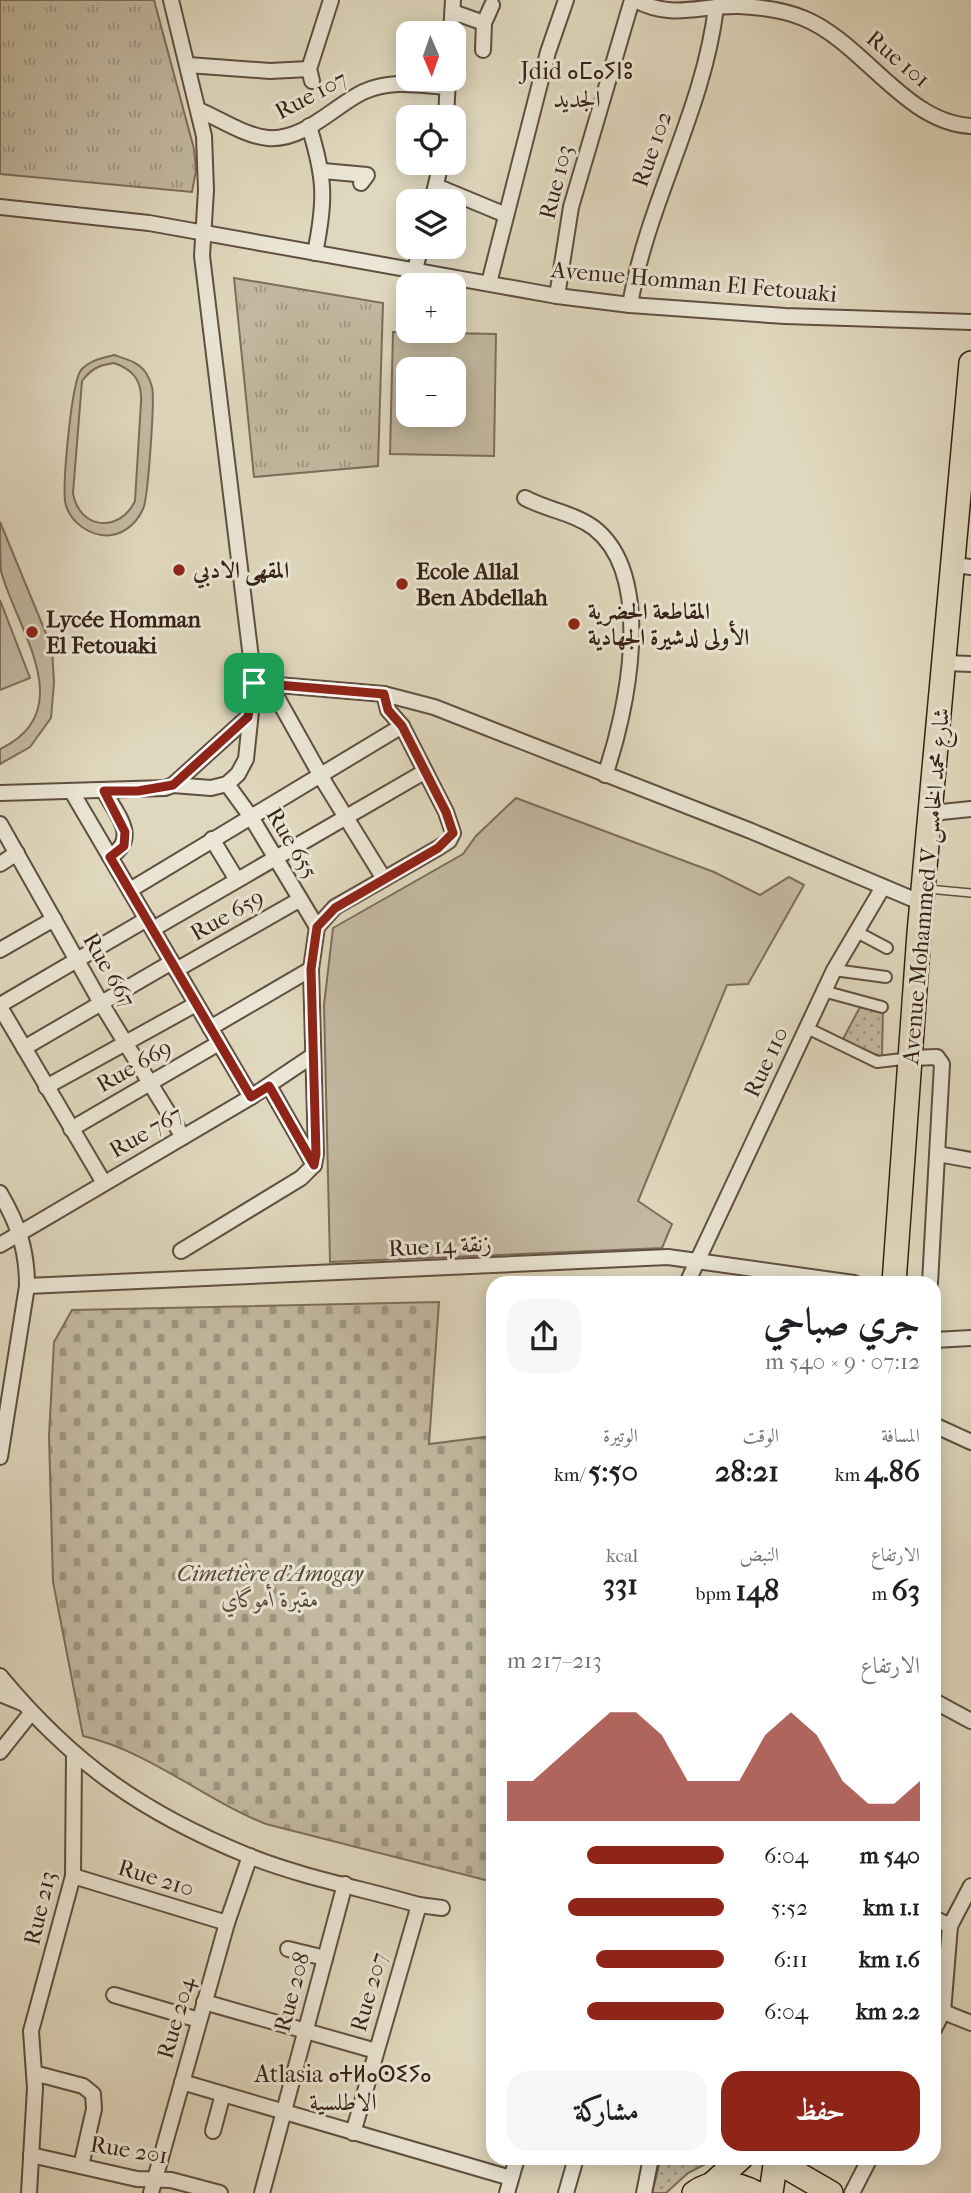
<!DOCTYPE html>
<html lang="ar">
<head>
<meta charset="utf-8">
<style>
	body { margin:0; font-family:"IM FELL French Canon",Amiri,"Noto Sans Tifinagh",serif; background:#f6f6f6; color:#202124; direction:rtl; height:100vh; display:flex; flex-direction:column; font-size:26px; white-space:nowrap }
	* { box-sizing:border-box; margin:0 }
	p { font-size:23px; color:#757577 }
	.icon { flex:none; width:38px; height:38px; fill:none; stroke:currentColor; stroke-width:2; stroke-linecap:round; stroke-linejoin:round }
	.map { position:relative; flex:1; overflow:hidden; direction:ltr }
	.side { position:absolute; left:486px; top:1276px; width:455px; height:889px; display:flex; flex-direction:column; background:#fff; border-radius:21px; box-shadow:0 4px 18px #0003; direction:rtl }
	.side>* { flex:none }
	.needle { width:46px; rotate:178deg }
	.controls { position:absolute; left:396px; top:21px; display:grid; gap:14px }
	.controls a { display:grid; place-items:center; width:70px; height:70px; border-radius:14px; background:#fff; box-shadow:0 4px 18px #0003; font-size:35px }
	.pin { position:absolute; display:grid; place-items:center; width:60px; height:60px; color:#fff; margin:-30px; border-radius:14px; box-shadow:0 4px 10px #0006 }
	.round { display:grid; place-items:center; flex:none; width:74px; height:74px; border-radius:21px; background:#f6f6f6 }
	.overview { display:flex; align-items:center; justify-content:space-between; height:119px; padding:0 21px }
	h1 { font-size:38px; font-weight:700; line-height:52px }
	.stats { display:grid; grid-template-columns:repeat(3,1fr); gap:10px; height:119px; padding:7px 21px }
	.stats div { display:grid; align-content:center }
	.stats b { font-size:30px; font-weight:700 }
	.stats small { font-size:19px; font-weight:400 }
	.stats p { font-size:19px }
	.chart { height:196px; padding:14px 21px }
	.chart p { display:flex; justify-content:space-between }
	.chart svg { width:100%; height:126px; margin-top:7px; fill:#8f2418; opacity:.7 }
	.button { display:flex; gap:14px; margin-top:auto; padding:14px 21px }
	.button a { flex:1; height:80px; border-radius:21px; background:#8f2418; color:#fff; font-size:28px; font-weight:700; line-height:80px; text-align:center }
	.button a+a { background:#f6f6f6; color:#202124 }
	ul { padding:0 21px; list-style:none; font-size:23px }
	li { display:grid; grid-template-columns:112px 84px 1fr; align-items:center; height:52px }
	li i { height:18px; border-radius:9px; background:#8f2418 }
	.map>svg:first-child { display:block }
	.grass { fill:url(#grass-tufts); stroke:#7c6d5c; stroke-width:2 }
	.cemetery { fill:url(#cemetery-stones); stroke:#7c6d5c; stroke-width:2 }
	.park { fill:#c3b9a1; stroke:#7c6d5c; stroke-width:2; fill-rule:evenodd }
	.garden { fill:url(#garden-dots); stroke:#7c6d5c; stroke-width:2 }
	.lines { fill:none; stroke-linecap:round; stroke-linejoin:round }
	.service-casing { stroke:#604f40; stroke-width:10 }
	.pedestrian-casing { stroke:#604f40; stroke-width:14 }
	.minor-casing { stroke:#604f40; stroke-width:18 }
	.primary-casing { stroke:#362116; stroke-width:26 }
	.service { stroke:#ebe6d5; stroke-width:7 }
	.pedestrian { stroke:#ebe6d5; stroke-width:10 }
	.minor { stroke:#ebe6d5; stroke-width:14 }
	.primary { stroke:#e0d8be; stroke-width:23 }
	.route-casing { stroke:#fff; stroke-width:14 }
	.route { stroke:#8f2418; stroke-width:9 }
	.poi-dot { fill:#8f2418; stroke:#ebe6d5; stroke-width:2.5 }
	.labels { text-anchor:middle; dominant-baseline:central; stroke-width:6; stroke-linejoin:round; paint-order:stroke }
	.street-label { font-size:23px; fill:#362116; stroke:#ebe6d5 }
	.poi-label { font-size:23px; font-weight:bold; fill:#362116; stroke:#ebe6d5; text-anchor:start }
	.park-label { font-size:23px; font-style:italic; fill:#594739; stroke:#ebe6d5 }
	.neighbourhood-label { font-size:24px; fill:#362116; stroke:#ebe6d5 }
</style>
</head>
<body>
<div class="map">
<svg width="971" height="2193" viewBox="0 0 971 2193">
	<defs>
		<pattern id="grass-tufts" width="24" height="20" patternUnits="userSpaceOnUse" patternTransform="scale(1.75)"><rect width="24" height="20" fill="#c3b9a1"/><path d="M3 7l-1-3M5 7V3M7 7l1-3M15 17l-1-3M17 17v-4M19 17l1-3" fill="none" stroke="#9f9682"/></pattern>
		<pattern id="cemetery-stones" width="16" height="16" patternUnits="userSpaceOnUse" patternTransform="scale(1.75)"><rect width="16" height="16" fill="#c3b9a1"/><path d="M2 7V4a2 2 0 0 1 4 0v3zM10 15v-3a2 2 0 0 1 4 0v3z" fill="#9f9682"/></pattern>
		<pattern id="garden-dots" width="8" height="8" patternUnits="userSpaceOnUse" patternTransform="scale(1.75)"><rect width="8" height="8" fill="#c3b9a1"/><path d="M2 2h.1M6 6h.1" fill="none" stroke="#9f9682" stroke-width="1.8" stroke-linecap="round"/></pattern>
	</defs>
	<rect width="100%" height="100%" fill="#e0d8be"/>
	<filter id="stains"><feTurbulence type="fractalNoise" baseFrequency=".00286" numOctaves="4"/><feColorMatrix values="0 0 0 0 .2 0 0 0 0 .09 0 0 0 0 .02 0 0 0 .5 -.17"/></filter>
	<radialGradient id="worn" r=".72"><stop offset=".6" stop-color="#630" stop-opacity="0"/><stop offset="1" stop-color="#630" stop-opacity=".3"/></radialGradient>
	<!-- grass -->
	<g class="grass">
		<path d="M 0,0 L 154,0 L 194,149 L 196,170 L 192,192 L 0,174 Z"/>
		<path d="M 234,278 L 383,303 L 378,466 L 254,477 Z"/>
	</g>
	<!-- cemetery -->
	<path class="cemetery" d="M 439,1302 L 429,1444 L 493,1436 L 493,1882 L 266,1824 C 203,1799 149,1751 83,1736 L 53,1582 L 49,1436 L 54,1342 L 72,1310 Z"/>
	<!-- park -->
	<g class="park">
		<path d="M 393,332 L 496,334 L 494,456 L 390,454 ZM 408,369 L 453,369 L 453,415 L 408,415 Z"/>
		<path d="M 114,355 C 126,359 139,362 146,373 C 148,376 151,383 152,387 C 155,398 148,500 143,509 C 136,525 120,538 101,535 C 84,532 68,519 65,501 C 63,481 71,384 81,370 C 90,360 102,358 114,355 ZM 114,363 C 134,370 142,381 141,402 L 135,501 C 119,534 79,529 73,493 L 82,381 C 91,369 99,365 114,363 Z"/>
		<path d="M 0,522 L 52,648 L 54,683 L 51,718 L 30,747 L 0,764 L 0,749 C 82,711 15,626 1,571 C 0,556 0,537 0,522 Z"/>
		<path d="M 0,600 L 30,678 L 0,690 Z"/>
		<path d="M 516,798 L 714,872 L 760,895 L 789,877 L 804,885 L 748,984 L 727,985 L 638,1201 L 672,1224 L 662,1248 L 330,1262 L 324,1005 L 333,928 L 463,854 L 476,836 Z"/>
	</g>
	<!-- garden -->
	<g class="garden">
		<path d="M 860,1007 L 883,1009 L 882,1057 L 842,1041 Z"/>
		<path d="M 661,2158 L 717,2158 L 688,2173 L 666,2193 L 652,2193 Z"/>
	</g>
	<g class="lines">
		<!-- service casing -->
		<g class="service-casing">
			<path id="service" d="M 928,889 L 971,893"/>
		</g>
		<!-- pedestrian casing -->
		<g class="pedestrian-casing">
			<g id="pedestrian">
				<path d="M 855,931 L 887,948"/>
				<path d="M 834,970 L 886,977"/>
				<path d="M 823,991 L 882,1007"/>
				<path d="M 807,1028 L 877,1062 L 911,1058"/>
			</g>
		</g>
		<!-- minor casing -->
		<g class="minor-casing">
			<g id="minor">
				<path d="M 171,0 L 204,136 L 206,190 L 202,256 L 254,683 L 246,759 L 238,774 L 227,784 L 211,788 L 173,785"/>
				<path d="M 635,0 C 673,20 699,5 739,6 C 760,7 784,10 803,18 C 863,42 905,123 971,126"/>
				<path d="M 453,12 L 484,23"/>
				<path d="M 451,33 L 453,0"/>
				<path d="M 483,50 L 484,23 L 492,5"/>
				<path d="M 188,65 L 270,71 L 309,69"/>
				<path d="M 312,81 L 309,69 L 331,0"/>
				<path d="M 199,110 C 220,119 245,136 268,138 C 304,141 334,106 363,92 C 391,79 419,85 448,87"/>
				<path d="M 446,117 L 448,80"/>
				<path d="M 309,126 C 325,178 326,199 315,253"/>
				<path d="M 323,171 L 367,175 L 361,183"/>
				<path d="M 436,186 L 506,215"/>
				<path d="M 432,201 L 441,163"/>
				<path d="M 0,207 L 149,223 L 557,296 L 630,305 L 785,316 L 971,322"/>
				<path d="M 415,269 L 421,247"/>
				<path d="M 489,283 L 548,52 L 566,0"/>
				<path d="M 557,296 L 571,207 L 632,0"/>
				<path d="M 630,305 C 647,203 704,110 716,7"/>
				<path d="M 525,498 C 547,510 574,513 594,528 C 656,576 627,712 605,775"/>
				<path d="M 955,565 L 971,567"/>
				<path d="M 945,663 L 971,664"/>
				<path d="M 254,683 L 384,694 L 434,707 L 751,831 L 922,903"/>
				<path d="M 270,685 L 326,785 L 384,879"/>
				<path d="M 227,784 L 251,817 L 317,927"/>
				<path d="M 104,791 C 117,815 140,838 110,857"/>
				<path d="M 72,792 L 251,1097"/>
				<path d="M 0,793 L 165,788 L 173,785 L 248,717"/>
				<path d="M 932,813 L 971,809"/>
				<path d="M 0,824 L 101,1003 L 183,1137"/>
				<path d="M 212,839 L 237,880"/>
				<path d="M 0,864 L 17,853"/>
				<path d="M 130,890 L 402,726"/>
				<path d="M 153,929 L 424,772"/>
				<path d="M 0,950 L 54,919"/>
				<path d="M 176,970 L 299,900"/>
				<path d="M 0,1005 L 147,919"/>
				<path d="M 0,1007 L 104,1183"/>
				<path d="M 210,1028 L 311,969"/>
				<path d="M 24,1048 L 172,962"/>
				<path d="M 911,1058 L 937,1057 L 942,1064 L 930,1283"/>
				<path d="M 269,1086 L 314,1165"/>
				<path d="M 46,1087 L 196,1004"/>
				<path d="M 71,1129 L 219,1043"/>
				<path d="M 938,1154 L 971,1160"/>
				<path d="M 0,1193 C 18,1224 27,1249 27,1286 L 0,1457"/>
				<path d="M 0,1245 L 251,1097 L 312,1056"/>
				<path d="M 181,1251 L 301,1178 L 314,1165 L 316,1154 L 311,969 L 317,927 L 335,907 L 438,848 L 449,841 L 453,833 L 446,812 L 402,726 L 388,710 L 384,694"/>
				<path d="M 687,1283 L 834,970 L 883,887"/>
				<path d="M 27,1286 L 668,1257 L 854,1283"/>
				<path d="M 934,1340 L 971,1338"/>
				<path d="M 934,1425 L 971,1442"/>
				<path d="M 0,1676 C 73,1764 143,1813 249,1856 C 301,1877 364,1889 419,1905 L 442,1908"/>
				<path d="M 0,1694 L 22,1703"/>
				<path d="M 934,1701 L 971,1721"/>
				<path d="M 0,1752 L 31,1713"/>
				<path d="M 73,1876 L 227,1923"/>
				<path d="M 934,1918 L 950,1926"/>
				<path d="M 950,1926 L 971,1886"/>
				<path d="M 288,1949 L 325,1958"/>
				<path d="M 114,1995 L 199,2020"/>
				<path d="M 204,2002 L 376,2051"/>
				<path d="M 936,2009 L 971,2023"/>
				<path d="M 934,2029 L 943,2012 L 950,1926"/>
				<path d="M 34,2073 L 83,2086 L 93,2094 L 94,2109 L 81,2166"/>
				<path d="M 182,2082 L 511,2178"/>
				<path d="M 213,2131 L 223,2094"/>
				<path d="M 353,2133 L 419,1905"/>
				<path d="M 31,2155 L 137,2179 L 171,2180 L 220,2193"/>
				<path d="M 29,2193 L 35,2088 L 31,2031 L 73,1876 L 74,1755"/>
				<path d="M 151,2193 L 227,1923 L 250,1856"/>
				<path d="M 262,2193 L 345,1884"/>
				<path d="M 507,2193 L 517,2158"/>
				<path d="M 566,2193 L 576,2158"/>
				<path d="M 644,2193 L 651,2158"/>
				<path d="M 852,2193 L 870,2158"/>
			</g>
		</g>
		<!-- primary casing -->
		<g class="primary-casing">
			<g id="primary">
				<path d="M 894,1283 L 919,933 L 971,363"/>
				<path d="M 776,2161 L 831,2193"/>
				<path d="M 711,2185 L 741,2158"/>
				<path d="M 694,2193 C 713,2179 736,2182 756,2193"/>
				<path d="M 771,2193 L 776,2158"/>
			</g>
		</g>
		<!-- service -->
		<use href="#service" class="service"/>
		<!-- pedestrian -->
		<use href="#pedestrian" class="pedestrian"/>
		<!-- minor -->
		<use href="#minor" class="minor"/>
		<!-- primary -->
		<use href="#primary" class="primary"/>
	</g>
	<g class="lines">
		<!-- route casing -->
		<g class="route-casing">
			<path id="route" d="M 254,683 L 384,694 L 388,710 L 402,726 L 446,812 L 453,833 L 438,848 L 335,908 L 317,927 L 311,969 L 316,1154 L 314,1165 L 269,1086 L 251,1097 L 110,857 L 124,846 L 125,832 L 104,791 L 138,791 L 173,785 L 248,717 Z"/>
		</g>
		<!-- route -->
		<use href="#route" class="route"/>
	</g>
	<!-- markers -->
	<g class="poi-dot">
		<circle cx="179" cy="570" r="7"/>
		<circle cx="402" cy="584" r="7"/>
		<circle cx="574" cy="624" r="7"/>
		<circle cx="32" cy="632" r="7"/>
	</g>
	<g class="labels">
		<!-- street labels -->
		<g class="street-label">
			<text transform="translate(898 59) rotate(40)">Rue 101</text>
			<text transform="translate(311 95) rotate(-28)">Rue 107</text>
			<text transform="translate(652 149) rotate(-71)">Rue 102</text>
			<text transform="translate(556 182) rotate(-76)">Rue 103</text>
			<text transform="translate(694 282) rotate(5)">Avenue Homman El Fetouaki</text>
			<text transform="translate(292 843) rotate(59)">Rue 655</text>
			<text transform="translate(926 886) rotate(-85)">Avenue Mohammed V شارع محمد الخامس</text>
			<text transform="translate(227 915) rotate(-30)">Rue 659</text>
			<text transform="translate(109 970) rotate(60)">Rue 667</text>
			<text transform="translate(766 1062) rotate(-65)">Rue 110</text>
			<text transform="translate(134 1066) rotate(-30)">Rue 669</text>
			<text transform="translate(146 1132) rotate(-30)">Rue 767</text>
			<text transform="translate(440 1246) rotate(-3)">Rue 14 زنقة</text>
			<text transform="translate(156 1878) rotate(17)">Rue 210</text>
			<text transform="translate(40 1908) rotate(-77)">Rue 213</text>
			<text transform="translate(292 1992) rotate(-75)">Rue 208</text>
			<text transform="translate(369 1992) rotate(-74)">Rue 207</text>
			<text transform="translate(176 2018) rotate(-74)">Rue 204</text>
			<text transform="translate(129 2150) rotate(9)">Rue 201</text>
		</g>
		<!-- poi labels -->
		<g class="poi-label">
			<text x="193" y="570">المقهى الادبي</text>
			<text x="416" y="571">Ecole Allal<tspan x="416" dy="26">Ben Abdellah</tspan></text>
			<text x="588" y="611">المقاطعة الحضرية<tspan x="588" dy="26">الأولى لدشيرة الجهادية</tspan></text>
			<text x="46" y="619">Lycée Homman<tspan x="46" dy="26">El Fetouaki</tspan></text>
		</g>
		<!-- park labels -->
		<g class="park-label">
			<text x="270" y="1573">Cimetière d'Amogay<tspan x="270" dy="26">مقبرة أموگاي</tspan></text>
		</g>
		<!-- neighbourhood labels -->
		<g class="neighbourhood-label">
			<text x="577" y="71">Jdid ⴰⵎⴰⵢⵏⵓ<tspan x="577" dy="28">الجديد</tspan></text>
			<text x="343" y="2074">Atlasia ⴰⵜⵍⴰⵙⵉⵢⴰ<tspan x="343" dy="28">الاطلسية</tspan></text>
		</g>
	</g>
	<rect width="100%" height="100%" filter="url(#stains)"/>
	<rect width="100%" height="100%" fill="url(#worn)"/>
</svg>
<div class="controls">
<a><svg class="needle" viewBox="-14 -14 28 28"><path d="M0-13l5 13h-10z" fill="#e53935"/><path d="M0 13l5-13h-10z" fill="#757577"/></svg></a>
<a><svg class="icon" aria-label="locate" viewBox="0 0 24 24"><circle cx="12" cy="12" r="6"/><path d="M12 2v4M12 18v4M2 12h4M18 12h4"/></svg></a>
<a><svg class="icon" aria-label="layers" viewBox="0 0 24 24"><path d="M12 4l9 5-9 5-9-5zM3 14l9 5 9-5"/></svg></a>
<a>+</a>
<a>−</a>
</div>
<div class="pin" style="left:254px;top:683px;background:#1e9e55"><svg class="icon" aria-label="arrive" viewBox="0 0 24 24"><path d="M6 21V4h12l-3 4 3 4H6"/></svg></div>
<section class="side">
<div class="overview"><div><h1>جري صباحي</h1><p>07:12 · 9 × 540 m</p></div><a class="round"><svg class="icon" aria-label="share" viewBox="0 0 24 24"><path d="M12 15V3M7 8l5-5 5 5M5 13v7h14v-7"/></svg></a></div>
<div class="stats">
<div><p>المسافة</p><b>4.86<small> km</small></b></div>
<div><p>الوقت</p><b>28:21</b></div>
<div><p>الوتيرة</p><b>5:50<small> /km</small></b></div>
</div>
<div class="stats">
<div><p>الارتفاع</p><b>63<small> m</small></b></div>
<div><p>النبض</p><b>148<small> bpm</small></b></div>
<div><p>kcal</p><b>331</b></div>
</div>
<div class="chart"><p><span>الارتفاع</span>213–217 m</p>
<svg viewBox="0 0 160 44" preserveAspectRatio="none"><path d="M0 44V30L10 30L20 22L30 14L40 6L50 6L60 14L70 30L80 30L90 30L100 14L110 6L120 14L130 30L140 38L150 38L160 30V44z"/></svg>
</div>
<ul>
<li><b>540 m</b>6:04<i style="width:63%"></i></li>
<li><b>1.1 km</b>5:52<i style="width:72%"></i></li>
<li><b>1.6 km</b>6:11<i style="width:59%"></i></li>
<li><b>2.2 km</b>6:04<i style="width:63%"></i></li>
</ul>
<div class="button"><a>حفظ</a><a>مشاركة</a></div>
</section>
</div>
</body>
</html>
